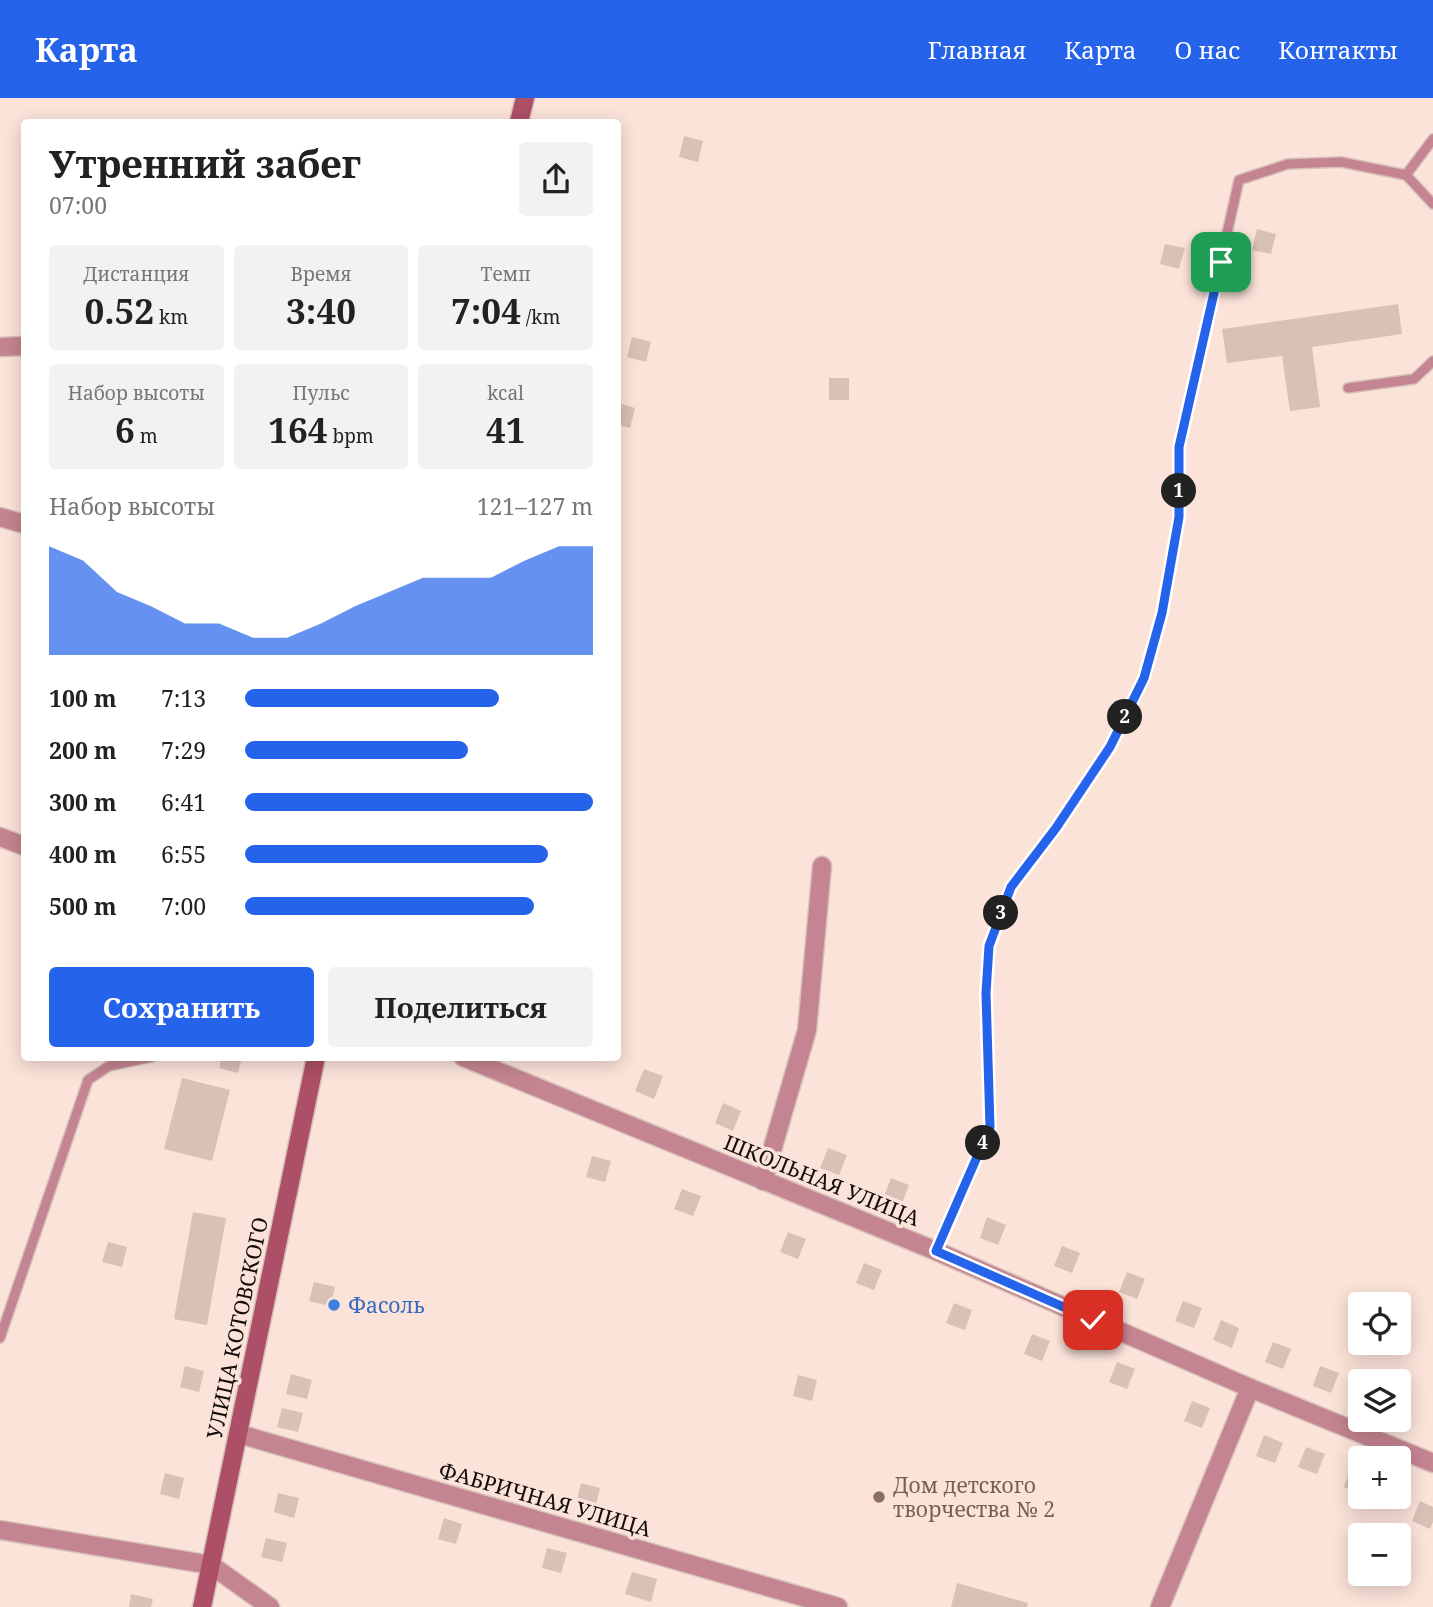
<!DOCTYPE html>
<html lang="ru">
<head>
<meta charset="utf-8">
<style>
	body { margin:0; font-family:"Noto Serif",serif; background:#f2f2f2; color:#222; height:100vh; display:flex; flex-direction:column; font-size:26px; white-space:nowrap }
	* { box-sizing:border-box; margin:0 }
	p { font-size:23px; color:#767676 }
	.icon { flex:none; width:38px; height:38px; fill:none; stroke:currentColor; stroke-width:2; stroke-linecap:round; stroke-linejoin:round }
	.map { position:relative; flex:1; overflow:hidden }
	.details { position:absolute; left:21px; top:21px; width:600px; height:942px; display:flex; flex-direction:column; background:#fff; border-radius:7px; box-shadow:0 4px 18px #0003 }
	.details>* { flex:none }
	.buttons { position:absolute; left:1348px; top:1194px; display:grid; gap:14px }
	.buttons a { display:grid; place-items:center; width:63px; height:63px; border-radius:7px; background:#fff; box-shadow:0 4px 18px #0003; font-size:35px }
	.pin { position:absolute; display:grid; place-items:center; width:60px; height:60px; color:#fff; margin:-30px; border-radius:14px; box-shadow:0 4px 10px #0006 }
	.km { position:absolute; width:35px; height:35px; margin:-18px; border-radius:50%; background:#222; color:#fff; font-size:19px; line-height:35px; text-align:center }
	.round { display:grid; place-items:center; flex:none; width:74px; height:74px; border-radius:7px; background:#f2f2f2 }
	.summary { display:flex; align-items:center; justify-content:space-between; height:119px; padding:0 28px }
	h1 { font-size:38px; font-weight:700; line-height:52px }
	.metrics { display:grid; grid-template-columns:repeat(3,1fr); gap:10px; height:119px; padding:7px 28px }
	.metrics div { display:grid; align-content:center; border-radius:7px; background:#f2f2f2; text-align:center }
	.metrics b { font-size:35px; font-weight:700 }
	.metrics small { font-size:19px; font-weight:400 }
	.metrics p { font-size:19px }
	.chart { height:196px; padding:14px 28px }
	.chart p { display:flex; justify-content:space-between }
	.chart svg { width:100%; height:126px; margin-top:7px; fill:#2563eb; opacity:.7 }
	.action { display:flex; gap:14px; margin-top:auto; padding:14px 28px }
	.action a { flex:1; height:80px; border-radius:7px; background:#2563eb; color:#fff; font-size:28px; font-weight:700; line-height:80px; text-align:center }
	.action a+a { background:#f2f2f2; color:#222 }
	ul { padding:0 28px; list-style:none; font-size:23px }
	li { display:grid; grid-template-columns:112px 84px 1fr; align-items:center; height:52px }
	li i { height:18px; border-radius:9px; background:#2563eb }
	header { display:flex; align-items:center; gap:42px; box-sizing:border-box; height:98px; padding:0 35px; background:#2563eb; color:#fff }
	header strong { font-size:33px }
	nav { display:flex; gap:38px; margin-inline-start:auto; font-size:24px }
	.map>svg:first-child { display:block }
	.building { fill:#d8c1b7 }
	.lines { fill:none; stroke-linecap:round; stroke-linejoin:round }
	.service-casing { stroke:#d6c1b8; stroke-width:12 }
	.minor-casing { stroke:#d6c1b8; stroke-width:21 }
	.secondary-casing { stroke:#d6c1b8; stroke-width:21 }
	.service { stroke:#c58491; stroke-width:9 }
	.minor { stroke:#c58491; stroke-width:18 }
	.secondary { stroke:#ad5067; stroke-width:18 }
	.route-casing { stroke:#fff; stroke-width:14 }
	.route { stroke:#2563eb; stroke-width:9 }
	.shop-dot { fill:#3f7fe0; stroke:#fbe3d9; stroke-width:2.5 }
	.education-dot { fill:#8d6e63; stroke:#fbe3d9; stroke-width:2.5 }
	.labels { text-anchor:middle; dominant-baseline:central; stroke-width:7; stroke-linejoin:round; paint-order:stroke }
	.street-label { font-size:21px; fill:#130c09; stroke:#fbe3d9 }
	.shop-label { font-size:21px; fill:#366cbe; stroke:#fbe3d9; text-anchor:start }
	.education-label { font-size:21px; fill:#785e54; stroke:#fbe3d9; text-anchor:start }
</style>
</head>
<body>
<header>
<strong>Карта</strong>
<nav><a>Главная</a><a>Карта</a><a>О нас</a><a>Контакты</a></nav>
</header>
<div class="map">
<svg width="1433" height="1509" viewBox="0 0 1433 1509">
	<rect width="100%" height="100%" fill="#fbe3d9"/>
	<!-- building -->
	<g class="building">
		<path d="M 684,38 L 703,43 L 698,64 L 679,59 Z"/>
		<path d="M 1257,131 L 1276,136 L 1271,156 L 1252,152 Z"/>
		<path d="M 1165,146 L 1185,150 L 1179,171 L 1160,166 Z"/>
		<path d="M 1398,206 L 1402,236 L 1312,249 L 1320,309 L 1290,313 L 1282,258 L 1227,265 L 1222,231 Z"/>
		<path d="M 632,239 L 651,244 L 646,264 L 627,259 Z"/>
		<rect x="829" y="280" width="20" height="22"/>
		<path d="M 618,305 L 635,310 L 630,330 L 618,327 Z"/>
		<path d="M 222,959 L 242,959 L 238,975 L 219,970 Z"/>
		<path d="M 644,971 L 663,978 L 654,1001 L 635,993 Z"/>
		<path d="M 182,980 L 230,992 L 212,1063 L 164,1051 Z"/>
		<path d="M 723,1005 L 741,1013 L 733,1033 L 715,1025 Z"/>
		<path d="M 828,1050 L 847,1057 L 839,1077 L 820,1070 Z"/>
		<path d="M 592,1058 L 611,1063 L 605,1084 L 586,1079 Z"/>
		<path d="M 891,1080 L 909,1087 L 901,1108 L 883,1101 Z"/>
		<path d="M 682,1091 L 701,1098 L 693,1118 L 674,1111 Z"/>
		<path d="M 193,1114 L 226,1120 L 207,1227 L 174,1221 Z"/>
		<path d="M 987,1119 L 1006,1127 L 998,1147 L 980,1140 Z"/>
		<path d="M 788,1134 L 806,1141 L 798,1161 L 780,1154 Z"/>
		<path d="M 108,1144 L 127,1149 L 122,1169 L 102,1164 Z"/>
		<path d="M 1062,1148 L 1080,1155 L 1072,1175 L 1054,1168 Z"/>
		<path d="M 864,1165 L 882,1172 L 874,1192 L 856,1185 Z"/>
		<path d="M 1127,1174 L 1145,1181 L 1137,1201 L 1119,1194 Z"/>
		<path d="M 314,1184 L 335,1189 L 330,1208 L 309,1203 Z"/>
		<path d="M 1183,1203 L 1202,1210 L 1194,1230 L 1175,1223 Z"/>
		<path d="M 954,1205 L 972,1212 L 965,1232 L 946,1225 Z"/>
		<path d="M 1221,1222 L 1239,1230 L 1232,1250 L 1213,1242 Z"/>
		<path d="M 1032,1236 L 1050,1243 L 1042,1263 L 1024,1256 Z"/>
		<path d="M 1273,1244 L 1291,1251 L 1283,1271 L 1265,1264 Z"/>
		<path d="M 1117,1264 L 1135,1271 L 1127,1291 L 1109,1284 Z"/>
		<path d="M 185,1268 L 204,1273 L 199,1294 L 180,1289 Z"/>
		<path d="M 1320,1268 L 1339,1275 L 1331,1295 L 1313,1288 Z"/>
		<path d="M 291,1276 L 312,1282 L 307,1301 L 286,1296 Z"/>
		<path d="M 798,1277 L 817,1282 L 812,1303 L 793,1298 Z"/>
		<path d="M 1192,1303 L 1210,1310 L 1202,1330 L 1184,1323 Z"/>
		<path d="M 282,1310 L 303,1315 L 298,1334 L 277,1329 Z"/>
		<path d="M 1264,1337 L 1283,1345 L 1275,1365 L 1256,1358 Z"/>
		<path d="M 1306,1349 L 1325,1356 L 1317,1376 L 1298,1369 Z"/>
		<path d="M 1352,1368 L 1360,1372 L 1360,1395 L 1344,1389 Z"/>
		<path d="M 165,1375 L 184,1380 L 179,1401 L 160,1396 Z"/>
		<path d="M 581,1385 L 600,1390 L 595,1411 L 576,1406 Z"/>
		<path d="M 278,1395 L 299,1400 L 294,1420 L 274,1414 Z"/>
		<path d="M 1420,1403 L 1433,1409 L 1433,1424 L 1430,1431 L 1412,1423 Z"/>
		<path d="M 444,1420 L 462,1426 L 456,1446 L 438,1441 Z"/>
		<path d="M 266,1440 L 287,1445 L 282,1464 L 261,1459 Z"/>
		<path d="M 547,1450 L 567,1455 L 561,1475 L 542,1470 Z"/>
		<path d="M 632,1474 L 657,1481 L 651,1504 L 625,1496 Z"/>
		<path d="M 957,1485 L 1028,1505 L 1027,1509 L 951,1509 Z"/>
		<path d="M 131,1496 L 153,1501 L 151,1509 L 129,1509 Z"/>
	</g>
	<g class="lines">
		<!-- service casing -->
		<g class="service-casing">
			<g id="service">
				<path d="M 1406,77 L 1433,106"/>
				<path d="M 1348,290 L 1414,281 L 1433,263"/>
				<path d="M 936,1153 L 990,1029 L 986,895 L 989,848 L 1011,789 L 1056,730 L 1110,649 L 1145,580 L 1162,515 L 1179,419 L 1179,349 L 1239,82 L 1288,66 L 1341,64 L 1406,77 L 1433,41"/>
				<path d="M 0,1240 L 88,982 L 109,968 L 152,959"/>
			</g>
		</g>
		<!-- minor casing -->
		<g class="minor-casing">
			<g id="minor">
				<path d="M 0,249 L 24,248"/>
				<path d="M 0,419 L 24,426"/>
				<path d="M 0,739 L 24,748"/>
				<path d="M 463,959 L 936,1153 L 1250,1290 L 1433,1365"/>
				<path d="M 763,1083 L 807,932 L 822,768"/>
				<path d="M 239,1336 L 838,1509"/>
				<path d="M 0,1432 L 211,1467 L 270,1509"/>
				<path d="M 1160,1509 L 1250,1290"/>
			</g>
		</g>
		<!-- secondary casing -->
		<g class="secondary-casing">
			<g id="secondary">
				<path d="M 519,24 L 525,0"/>
				<path d="M 202,1509 L 316,959"/>
			</g>
		</g>
		<!-- service -->
		<use href="#service" class="service"/>
		<!-- minor -->
		<use href="#minor" class="minor"/>
		<!-- secondary -->
		<use href="#secondary" class="secondary"/>
	</g>
	<g class="lines">
		<!-- route casing -->
		<g class="route-casing">
			<path id="route" d="M 1093,1222 L 936,1153 L 990,1029 L 986,895 L 989,848 L 1011,789 L 1056,730 L 1110,649 L 1144,580 L 1162,515 L 1179,419 L 1179,349 L 1221,164"/>
		</g>
		<!-- route -->
		<use href="#route" class="route"/>
	</g>
	<!-- markers -->
	<circle class="shop-dot" cx="334" cy="1207" r="7"/>
	<circle class="education-dot" cx="879" cy="1399" r="7"/>
	<g class="labels">
		<!-- street labels -->
		<g class="street-label">
			<text transform="translate(822 1082) rotate(22)">ШКОЛЬНАЯ УЛИЦА</text>
			<text transform="translate(237 1230) rotate(-78)">УЛИЦА КОТОВСКОГО</text>
			<text transform="translate(545 1401) rotate(16)">ФАБРИЧНАЯ УЛИЦА</text>
		</g>
		<!-- shop labels -->
		<g class="shop-label">
			<text x="348" y="1207">Фасоль</text>
		</g>
		<!-- education labels -->
		<g class="education-label">
			<text x="893" y="1387">Дом детского<tspan x="893" dy="24">творчества № 2</tspan></text>
		</g>
	</g>
</svg>
<div class="buttons">
<a><svg class="icon" aria-label="locate" viewBox="0 0 24 24"><circle cx="12" cy="12" r="6"/><path d="M12 2v4M12 18v4M2 12h4M18 12h4"/></svg></a>
<a><svg class="icon" aria-label="layers" viewBox="0 0 24 24"><path d="M12 4l9 5-9 5-9-5zM3 14l9 5 9-5"/></svg></a>
<a>+</a>
<a>−</a>
</div>
<div class="pin" style="left:1221px;top:164px;background:#1e9e55"><svg class="icon" aria-label="arrive" viewBox="0 0 24 24"><path d="M6 21V4h12l-3 4 3 4H6"/></svg></div>
<div class="pin" style="left:1093px;top:1222px;background:#d93025"><svg class="icon" aria-label="check" viewBox="0 0 24 24"><path d="M5 12l5 5 9-10"/></svg></div>
<b class="km" style="left:1179px;top:393px">1</b>
<b class="km" style="left:1125px;top:619px">2</b>
<b class="km" style="left:1001px;top:815px">3</b>
<b class="km" style="left:983px;top:1045px">4</b>
<section class="details">
<div class="summary"><div><h1>Утренний забег</h1><p>07:00</p></div><a class="round"><svg class="icon" aria-label="share" viewBox="0 0 24 24"><path d="M12 15V3M7 8l5-5 5 5M5 13v7h14v-7"/></svg></a></div>
<div class="metrics">
<div><p>Дистанция</p><b>0.52<small> km</small></b></div>
<div><p>Время</p><b>3:40</b></div>
<div><p>Темп</p><b>7:04<small> /km</small></b></div>
</div>
<div class="metrics">
<div><p>Набор высоты</p><b>6<small> m</small></b></div>
<div><p>Пульс</p><b>164<small> bpm</small></b></div>
<div><p>kcal</p><b>41</b></div>
</div>
<div class="chart"><p><span>Набор высоты</span>121–127 m</p>
<svg viewBox="0 0 160 44" preserveAspectRatio="none"><path d="M0 44V6L10 11L20 22L30 27L40 33L50 33L60 38L70 38L80 33L90 27L100 22L110 17L120 17L130 17L140 11L150 6L160 6V44z"/></svg>
</div>
<ul>
<li><b>100 m</b>7:13<i style="width:73%"></i></li>
<li><b>200 m</b>7:29<i style="width:64%"></i></li>
<li><b>300 m</b>6:41<i style="width:100%"></i></li>
<li><b>400 m</b>6:55<i style="width:87%"></i></li>
<li><b>500 m</b>7:00<i style="width:83%"></i></li>
</ul>
<div class="action"><a>Сохранить</a><a>Поделиться</a></div>
</section>
</div>
</body>
</html>
